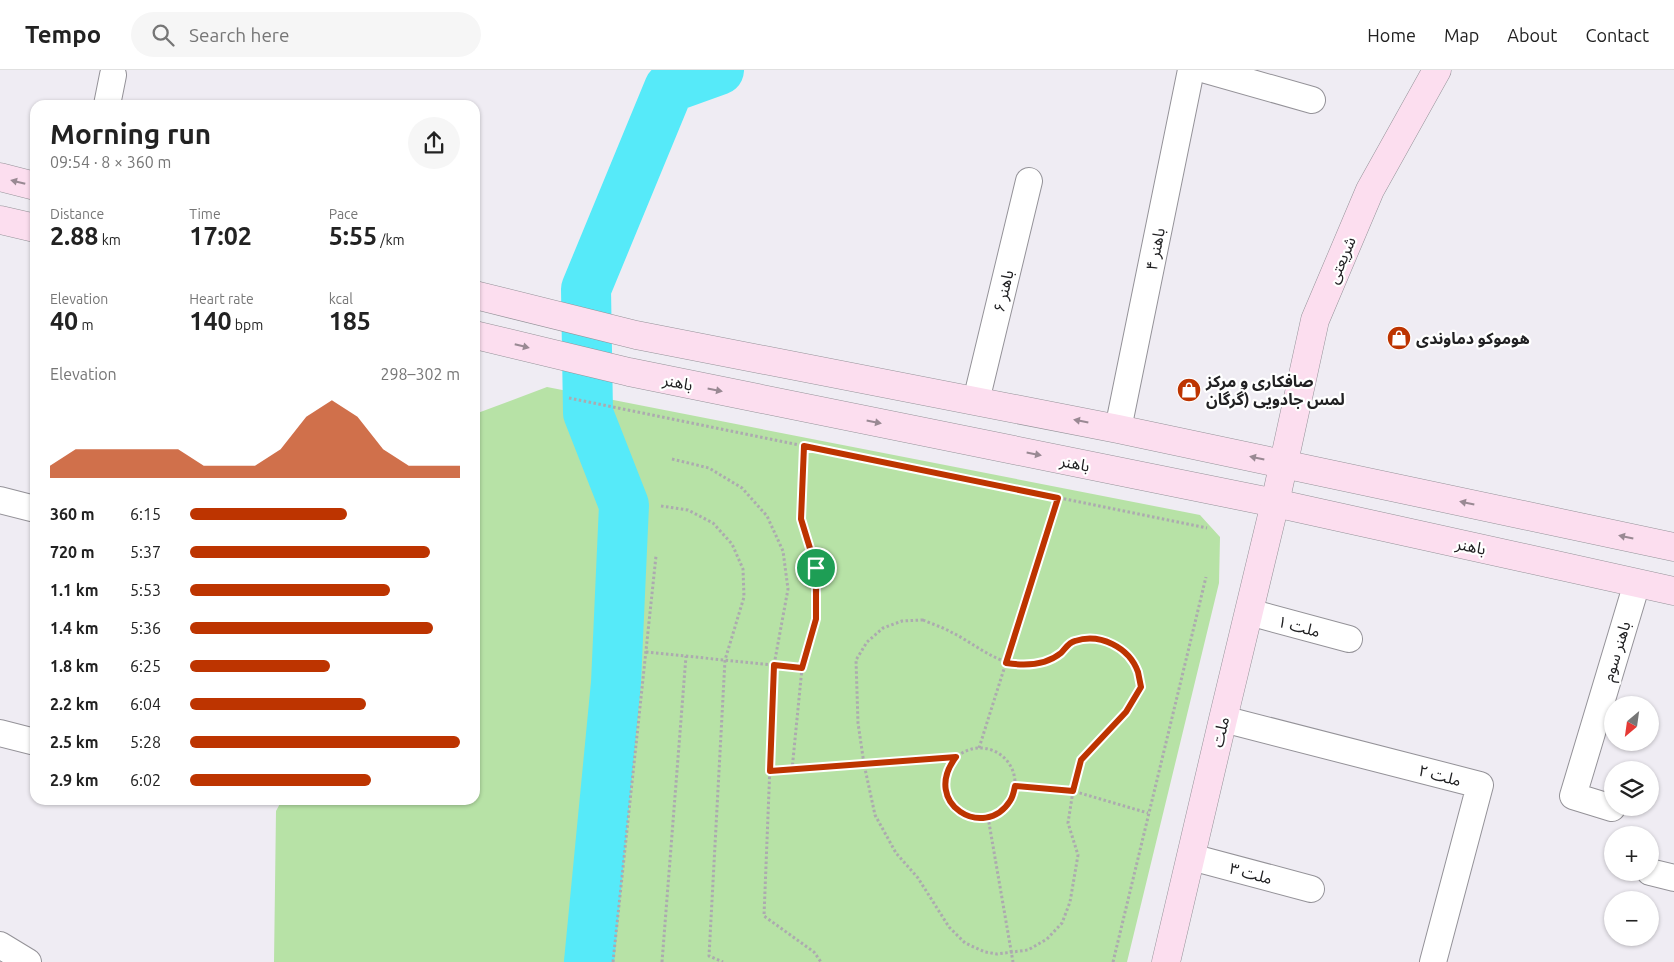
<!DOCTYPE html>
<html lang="en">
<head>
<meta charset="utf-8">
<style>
	body { margin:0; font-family:Ubuntu,"Noto Sans Arabic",sans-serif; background:#f6f6f6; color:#222; height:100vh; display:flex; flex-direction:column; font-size:19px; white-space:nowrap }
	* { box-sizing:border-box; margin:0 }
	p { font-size:16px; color:#767676 }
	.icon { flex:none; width:28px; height:28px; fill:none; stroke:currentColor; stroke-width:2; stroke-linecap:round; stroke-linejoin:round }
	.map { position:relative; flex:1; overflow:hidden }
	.sheet { position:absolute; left:30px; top:30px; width:450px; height:705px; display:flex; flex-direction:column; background:#fff; border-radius:15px; box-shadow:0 1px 4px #0004 }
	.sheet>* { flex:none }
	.needle { width:32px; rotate:209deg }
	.fabs { position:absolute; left:1604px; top:626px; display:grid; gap:10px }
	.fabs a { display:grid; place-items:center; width:55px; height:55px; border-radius:50%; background:#fff; box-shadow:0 1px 4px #0004; font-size:25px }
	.pin { position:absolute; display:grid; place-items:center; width:42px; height:42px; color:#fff; margin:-21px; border:2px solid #fff; border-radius:50%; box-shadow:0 1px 5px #0007 }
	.round { display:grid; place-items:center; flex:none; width:52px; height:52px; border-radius:26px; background:#f6f6f6 }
	.overview { display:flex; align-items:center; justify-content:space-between; height:85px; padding:0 20px }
	h1 { font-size:28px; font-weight:700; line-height:38px }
	.figures { display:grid; grid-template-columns:repeat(3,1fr); gap:8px; height:85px; padding:5px 20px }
	.figures div { display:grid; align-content:center }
	.figures b { font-size:25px; font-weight:700 }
	.figures small { font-size:14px; font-weight:400 }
	.figures p { font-size:14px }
	.chart { height:140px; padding:10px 20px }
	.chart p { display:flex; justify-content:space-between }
	.chart svg { width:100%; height:90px; margin-top:5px; fill:#bd3400; opacity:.7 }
	ul { padding:0 20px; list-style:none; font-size:16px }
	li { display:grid; grid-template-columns:80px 60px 1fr; align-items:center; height:38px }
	li i { height:12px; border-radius:6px; background:#bd3400 }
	header { display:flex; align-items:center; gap:30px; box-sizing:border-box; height:70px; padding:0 25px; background:#fff; border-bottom:1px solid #e0e0e0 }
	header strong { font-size:24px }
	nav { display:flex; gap:28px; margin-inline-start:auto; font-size:18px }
	.search { width:350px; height:45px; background:#f6f6f6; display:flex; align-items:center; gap:12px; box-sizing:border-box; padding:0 18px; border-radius:28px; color:#767676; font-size:19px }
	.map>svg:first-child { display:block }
	.green { fill:#b7e2a6 }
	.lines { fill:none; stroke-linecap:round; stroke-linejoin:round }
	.river { stroke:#56eaf9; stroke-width:50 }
	.minor-casing { stroke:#949298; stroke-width:28 }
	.secondary-casing { stroke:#949298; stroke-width:29 }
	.path { stroke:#acaaaf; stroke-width:3; stroke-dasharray:2.5 2.5; stroke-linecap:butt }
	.minor { stroke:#fff; stroke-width:26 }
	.secondary { stroke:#fcdeef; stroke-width:28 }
	.oneway { fill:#998993 }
	.route-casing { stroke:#fff; stroke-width:10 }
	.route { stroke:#bd3400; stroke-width:6 }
	.labels { text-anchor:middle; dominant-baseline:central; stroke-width:4.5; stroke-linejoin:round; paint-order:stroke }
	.street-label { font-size:16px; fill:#212123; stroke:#fff }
	.poi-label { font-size:16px; font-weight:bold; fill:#212123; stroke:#fff; text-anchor:start }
</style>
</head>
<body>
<header>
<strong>Tempo</strong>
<div class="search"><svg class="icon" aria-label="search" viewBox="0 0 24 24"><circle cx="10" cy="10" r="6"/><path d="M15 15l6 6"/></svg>Search here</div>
<nav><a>Home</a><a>Map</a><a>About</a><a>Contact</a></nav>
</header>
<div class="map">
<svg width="1674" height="892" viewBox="0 0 1674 892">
	<rect width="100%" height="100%" fill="#efecf3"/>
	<!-- green -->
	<path class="green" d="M 547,317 L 1200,445 L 1220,467 L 1219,513 L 1127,892 L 274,892 L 276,741 L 282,730 L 475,730 L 475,344 Z"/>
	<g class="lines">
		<!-- river -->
		<path class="river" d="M 589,892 L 616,613 L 624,435 L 588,343 L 586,219 L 669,18 L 719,0"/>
		<!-- minor casing -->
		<g class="minor-casing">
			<g id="minor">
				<path d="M 1206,0 L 1312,30"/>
				<path d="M 107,35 L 113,5"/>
				<path d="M 976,331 L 1029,111"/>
				<path d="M 1118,359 L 1191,0"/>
				<path d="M 0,430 L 35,439"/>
				<path d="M 1249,542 L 1349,569"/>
				<path d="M 1223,649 L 1480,715 L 1433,892"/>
				<path d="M 0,663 L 35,672"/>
				<path d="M 1612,738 L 1573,726 L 1637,513"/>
				<path d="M 1191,787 L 1311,819"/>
				<path d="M 1650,802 L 1674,808"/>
				<path d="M 0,875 L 28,892"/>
			</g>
		</g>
		<!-- secondary casing -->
		<g class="secondary-casing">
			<g id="secondary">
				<path d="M 0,107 L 35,116"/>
				<path d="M 0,150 L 35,158"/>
				<path d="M 475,225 L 636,265 L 1118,359 L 1674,477"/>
				<path d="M 475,265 L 629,302 L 1275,433 L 1674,521"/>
				<path d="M 1166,892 L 1223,649 L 1275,433 L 1315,250 L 1370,120 L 1437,0"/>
			</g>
		</g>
		<!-- path -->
		<g class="path">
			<path d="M 569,328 L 1207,458"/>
			<path d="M 672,389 L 709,398 L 742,418 L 767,446 L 783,481 L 788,519 L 774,595 L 764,846 L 814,882 L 821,892"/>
			<path d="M 661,436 L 688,440 L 713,453 L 732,474 L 743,499 L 744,527 L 725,590 L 709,886 L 723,892"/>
			<path d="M 923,550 C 932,554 942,557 951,562 C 974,573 996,594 1023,595 C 1035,596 1049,591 1059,584 C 1064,581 1067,574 1072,571 C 1078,568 1089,568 1095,569 C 1123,572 1136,591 1141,617 L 1126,642 L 1081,690 L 1073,721 L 1068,753 L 1078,785 L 1070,832 L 1062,853 L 1047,869 L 1028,880 L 997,884 L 985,882 L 965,873 L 949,857 L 918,808 L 896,783 L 875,745 L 864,694 L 858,653 L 856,590 L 867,572 L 883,558 L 902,551 Z"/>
			<path d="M 646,582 L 802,598"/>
			<path d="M 979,678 L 1058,428"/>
			<circle cx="980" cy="713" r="35"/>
			<path d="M 792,700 L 802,598 L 816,549 L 816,498 L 801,449 L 804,376"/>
			<path d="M 770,701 L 956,687"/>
			<path d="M 1015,716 L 1073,721 L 1148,743"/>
			<path d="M 988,747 L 1013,892"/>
			<path d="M 613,892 L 656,486"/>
			<path d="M 662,892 L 686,586"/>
			<path d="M 1113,892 L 1206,507"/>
		</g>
		<!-- minor -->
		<use href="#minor" class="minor"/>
		<!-- secondary -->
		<use href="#secondary" class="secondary"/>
	</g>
	<!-- one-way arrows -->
	<defs><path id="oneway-solid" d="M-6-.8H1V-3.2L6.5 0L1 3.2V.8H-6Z" transform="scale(1.25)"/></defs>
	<g class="oneway">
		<use href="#oneway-solid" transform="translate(18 112) rotate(-166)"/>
		<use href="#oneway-solid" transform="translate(522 276) rotate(14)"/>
		<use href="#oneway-solid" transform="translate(715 320) rotate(11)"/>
		<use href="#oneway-solid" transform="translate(1081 351) rotate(-169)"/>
		<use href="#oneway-solid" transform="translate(874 352) rotate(11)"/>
		<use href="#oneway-solid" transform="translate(1034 384) rotate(11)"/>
		<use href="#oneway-solid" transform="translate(1257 388) rotate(-168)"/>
		<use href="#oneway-solid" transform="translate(1467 433) rotate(-168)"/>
		<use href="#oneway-solid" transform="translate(1626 467) rotate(-168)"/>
	</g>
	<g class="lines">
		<!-- route casing -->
		<g class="route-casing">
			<path id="route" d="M 804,376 L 1058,428 L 1006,593 C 1025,596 1045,596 1061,583 C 1065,579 1069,572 1075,571 C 1100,563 1129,577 1138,602 C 1139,607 1140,612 1141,617 L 1126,642 L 1081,690 L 1073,721 L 1015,716 C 1014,721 1013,727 1010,731 C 985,771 920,734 956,687 L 770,701 L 774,595 L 802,598 L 816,549 L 816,498 L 801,449 Z"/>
		</g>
		<!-- route -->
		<use href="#route" class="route"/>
	</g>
	<!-- icons -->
	<defs>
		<g id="shop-disc" transform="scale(1.25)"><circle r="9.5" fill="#bd3400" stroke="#fff"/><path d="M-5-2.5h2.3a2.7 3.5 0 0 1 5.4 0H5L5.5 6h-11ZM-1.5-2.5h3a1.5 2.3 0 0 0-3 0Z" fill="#fff"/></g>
	</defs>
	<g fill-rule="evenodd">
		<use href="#shop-disc" x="1399" y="268"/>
		<use href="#shop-disc" x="1189" y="320"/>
	</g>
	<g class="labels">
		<!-- street labels -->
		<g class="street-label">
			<text transform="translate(1155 179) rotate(-79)">۴ باهنر</text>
			<text transform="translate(1341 190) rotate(-67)">شریعتی</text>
			<text transform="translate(1003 221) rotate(-77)">۶ باهنر</text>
			<text transform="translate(678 312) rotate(11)">باهنر</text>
			<text transform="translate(1075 393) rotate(11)">باهنر</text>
			<text transform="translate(1471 476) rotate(12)">باهنر</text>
			<text transform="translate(1299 556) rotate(15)">ملت ۱</text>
			<text transform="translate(1616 581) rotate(-73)">باهنر سوم</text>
			<text transform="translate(1220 662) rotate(-77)">ملت</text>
			<text transform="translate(1440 705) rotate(15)">۲ ملت</text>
			<text transform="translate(1251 803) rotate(15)">۳ ملت</text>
		</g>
		<!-- poi labels -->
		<g class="poi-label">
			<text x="1416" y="268">هوموکو دماوندی</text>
			<text x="1206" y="311">صافکاری و مرکز<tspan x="1206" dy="18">لمس جادویی (گرگان</tspan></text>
		</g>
	</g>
</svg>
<div class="fabs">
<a><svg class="needle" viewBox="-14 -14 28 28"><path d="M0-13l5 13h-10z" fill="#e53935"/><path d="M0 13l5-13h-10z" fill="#767676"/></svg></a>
<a><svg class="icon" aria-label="layers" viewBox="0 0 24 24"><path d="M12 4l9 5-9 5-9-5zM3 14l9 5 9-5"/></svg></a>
<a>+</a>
<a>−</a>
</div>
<div class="pin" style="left:816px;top:498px;background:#1e9e55"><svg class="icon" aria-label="arrive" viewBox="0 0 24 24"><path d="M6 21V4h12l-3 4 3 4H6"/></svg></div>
<section class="sheet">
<div class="overview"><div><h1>Morning run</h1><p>09:54 · 8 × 360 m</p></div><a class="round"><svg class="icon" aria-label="share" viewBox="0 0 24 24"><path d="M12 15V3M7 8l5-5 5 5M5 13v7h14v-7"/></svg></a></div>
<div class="figures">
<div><p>Distance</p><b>2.88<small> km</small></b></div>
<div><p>Time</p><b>17:02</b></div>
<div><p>Pace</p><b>5:55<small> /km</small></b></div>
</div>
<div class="figures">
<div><p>Elevation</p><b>40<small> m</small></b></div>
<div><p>Heart rate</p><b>140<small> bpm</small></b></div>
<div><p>kcal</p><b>185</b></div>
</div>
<div class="chart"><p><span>Elevation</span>298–302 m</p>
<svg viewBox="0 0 160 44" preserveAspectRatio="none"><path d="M0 44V38L10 30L20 30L30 30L40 30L50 30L60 38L70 38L80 38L90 30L100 14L110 6L120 14L130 30L140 38L150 38L160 38V44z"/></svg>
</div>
<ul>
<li><b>360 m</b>6:15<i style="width:58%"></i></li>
<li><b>720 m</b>5:37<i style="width:89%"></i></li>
<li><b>1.1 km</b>5:53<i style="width:74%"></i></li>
<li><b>1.4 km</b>5:36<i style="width:90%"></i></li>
<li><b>1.8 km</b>6:25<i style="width:52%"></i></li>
<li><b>2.2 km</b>6:04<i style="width:65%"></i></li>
<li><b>2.5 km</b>5:28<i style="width:100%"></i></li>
<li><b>2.9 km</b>6:02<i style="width:67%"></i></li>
</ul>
</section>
</div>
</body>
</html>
